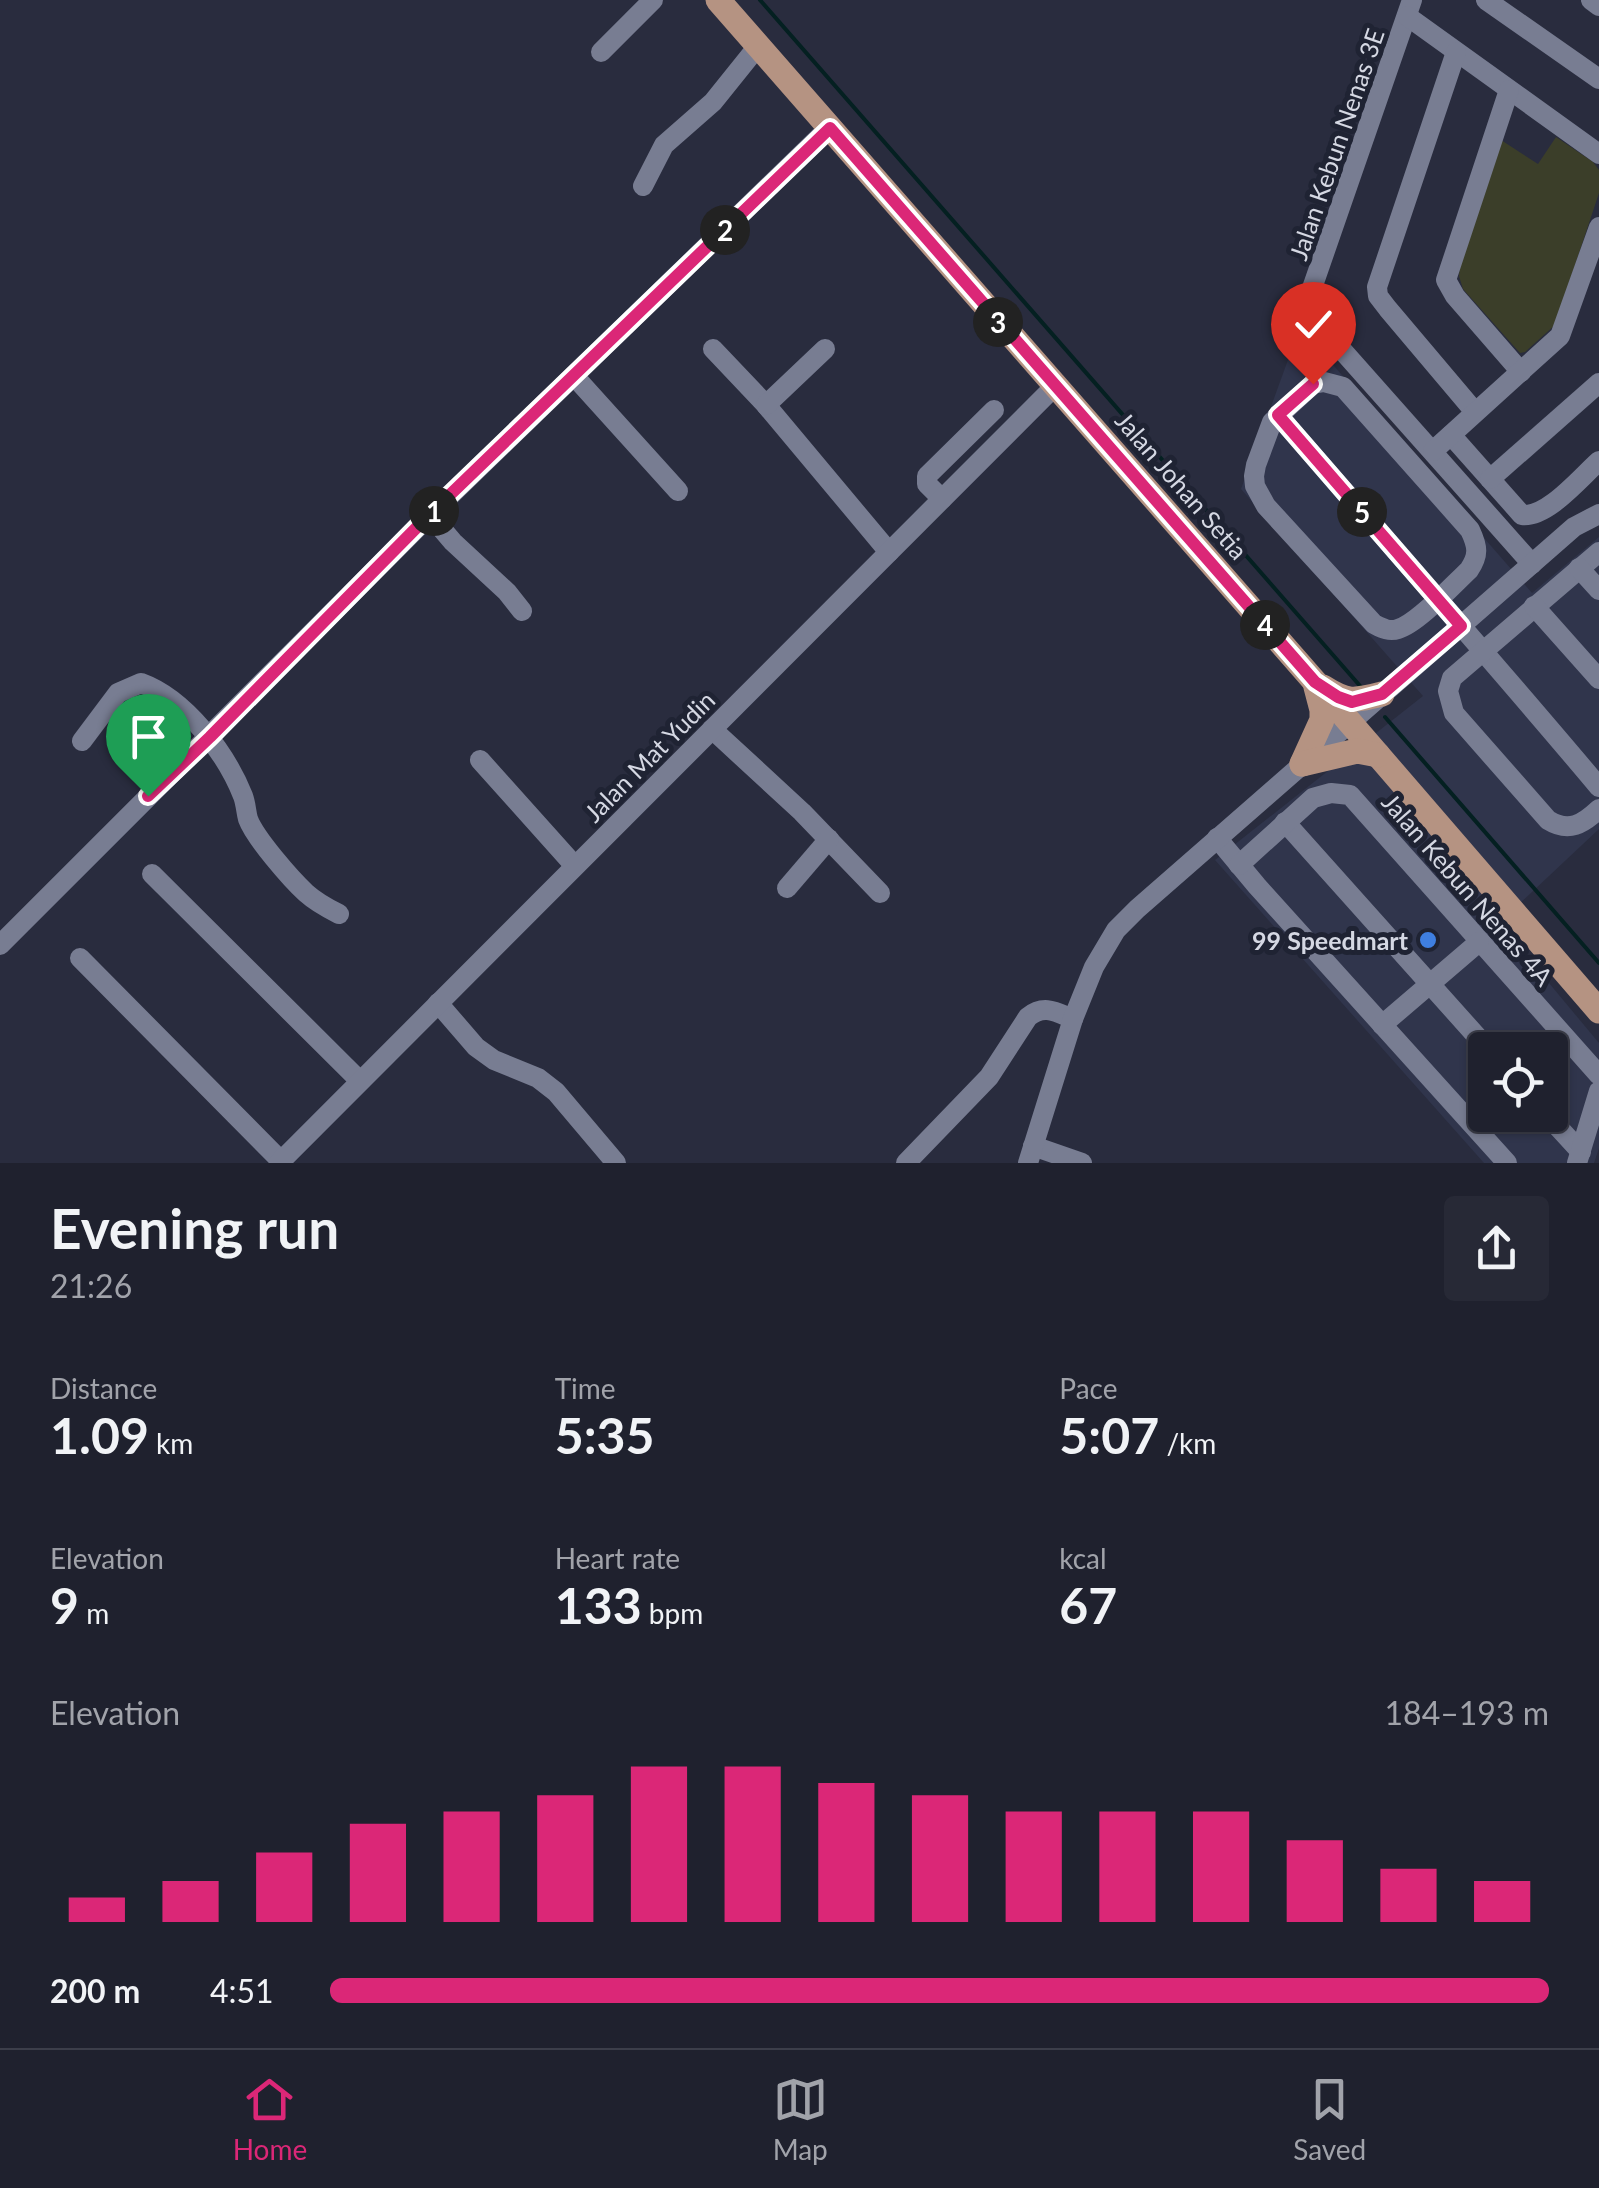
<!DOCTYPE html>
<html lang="en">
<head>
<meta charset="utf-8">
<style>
	body { margin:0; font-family:Lato,sans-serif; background:#272936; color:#f1f3f6; height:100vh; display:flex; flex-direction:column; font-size:38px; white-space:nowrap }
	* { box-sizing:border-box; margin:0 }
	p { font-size:32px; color:#a1a3aa }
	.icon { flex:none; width:55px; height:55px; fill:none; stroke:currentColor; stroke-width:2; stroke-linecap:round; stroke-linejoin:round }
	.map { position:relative; height:1163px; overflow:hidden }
	.sheet { display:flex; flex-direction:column; background:#1f212e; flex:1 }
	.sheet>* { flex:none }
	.controls { position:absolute; left:1468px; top:1032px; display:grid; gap:20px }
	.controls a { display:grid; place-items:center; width:100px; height:100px; border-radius:10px; background:#1f212e; box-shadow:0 2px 8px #0004,0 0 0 2px #3c3e4a; font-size:50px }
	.pin { position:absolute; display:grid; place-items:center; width:85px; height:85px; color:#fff; margin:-102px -42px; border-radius:50% 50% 50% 0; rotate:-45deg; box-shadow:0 0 10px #0007 }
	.pin .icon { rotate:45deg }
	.km { position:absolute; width:50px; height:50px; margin:-25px; border-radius:50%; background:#222; color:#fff; font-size:28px; line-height:50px; text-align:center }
	.round { display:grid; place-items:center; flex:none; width:105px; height:105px; border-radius:10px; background:#272936 }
	.overview { display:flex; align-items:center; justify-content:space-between; height:170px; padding:0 50px }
	h1 { font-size:55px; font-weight:700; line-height:75px }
	.metrics { display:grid; grid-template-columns:repeat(3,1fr); gap:15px; height:170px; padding:10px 50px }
	.metrics div { display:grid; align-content:center }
	.metrics b { font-size:50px; font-weight:700 }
	.metrics small { font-size:28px; font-weight:400 }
	.metrics p { font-size:28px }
	.chart { height:280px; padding:20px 50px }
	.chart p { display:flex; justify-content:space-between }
	.chart svg { width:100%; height:180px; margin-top:10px; stroke:#db2777; stroke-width:6 }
	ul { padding:0 50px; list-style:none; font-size:32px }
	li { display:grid; grid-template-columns:160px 120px 1fr; align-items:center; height:75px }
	li i { height:25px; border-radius:12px; background:#db2777 }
	.tabs { display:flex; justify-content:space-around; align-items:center; height:140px; border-top:2px solid #3c3e4a; background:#1f212e; font-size:28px; color:#a1a3aa }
	.tabs a { display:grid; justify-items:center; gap:5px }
	.tabs .active { color:#db2777 }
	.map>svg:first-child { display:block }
	.built { fill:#30354c; fill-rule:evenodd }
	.green { fill:#3b3e29 }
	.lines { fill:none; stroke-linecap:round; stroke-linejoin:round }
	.stream { stroke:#042021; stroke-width:4 }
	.minor { stroke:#787d92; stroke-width:20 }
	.major { stroke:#b59382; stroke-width:25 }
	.route-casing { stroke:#fff; stroke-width:20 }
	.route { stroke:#db2777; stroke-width:12 }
	.shop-dot { fill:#3f7fe0; stroke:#1f2333; stroke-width:4 }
	.labels { text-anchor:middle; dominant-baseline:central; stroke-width:10; stroke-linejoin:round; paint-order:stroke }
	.street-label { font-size:25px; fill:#d5d8e3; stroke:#1f2333 }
	.poi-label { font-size:25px; font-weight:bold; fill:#d5d8e3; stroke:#1f2333; text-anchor:end }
</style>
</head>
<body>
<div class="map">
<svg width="1599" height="1163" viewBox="0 0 1599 1163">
	<rect width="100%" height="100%" fill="#292c3e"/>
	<!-- built -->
	<path class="built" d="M 1300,327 L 1532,593 L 1599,537 L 1599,829 L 1499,923 L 1599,1043 L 1599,1148 L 1594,1163 L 1484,1163 L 1215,860 L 1423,696 L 1241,489 ZM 1485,1050 L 1550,1050 L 1550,1115 L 1485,1115 Z"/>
	<!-- green -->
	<path class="green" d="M 1556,137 L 1593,162 L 1599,170 L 1599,193 L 1555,325 L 1525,352 L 1520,353 L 1463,289 L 1459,276 L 1460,264 L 1501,140 L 1538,164 Z"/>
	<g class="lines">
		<!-- stream -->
		<g class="stream">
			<path d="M 760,0 L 1361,687"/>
			<path d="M 1385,717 L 1599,963"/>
		</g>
		<!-- minor -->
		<g class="minor">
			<path d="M 1412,0 L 1310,294 L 1308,307 L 1318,323 L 1532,564"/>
			<path d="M 1486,0 L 1599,79"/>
			<path d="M 1591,0 L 1599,6"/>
			<path d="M 1407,16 L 1599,154"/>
			<path d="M 601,52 L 653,0"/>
			<path d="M 1456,52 L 1377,287 L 1378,296 L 1388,309 L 1475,412"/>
			<path d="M 1509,90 L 1446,280 L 1455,296 L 1521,372"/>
			<path d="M 643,186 L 664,145 L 713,102 L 758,46"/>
			<path d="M 713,349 L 766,405 L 889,552"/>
			<path d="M 575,377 L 678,491"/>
			<path d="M 1324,382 L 1343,387 L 1470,530 C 1478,547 1479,555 1469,570 C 1453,585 1417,624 1398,629 C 1389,632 1382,628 1374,624 L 1266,506 L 1255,486 L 1254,476 L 1256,465 L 1272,422 L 1313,384 Z"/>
			<path d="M 766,405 L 825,349"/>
			<path d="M 1278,415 C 1385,539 1494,662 1599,787"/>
			<path d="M 1451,435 L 1522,515 C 1547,518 1580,478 1599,461"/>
			<path d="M 1433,451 L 1560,336 L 1599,227"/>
			<path d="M 1490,479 L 1599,383"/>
			<path d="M 942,499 L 927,484 L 927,476 L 994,410"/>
			<path d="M 430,515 L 453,542 L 507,592 L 522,611"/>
			<path d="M 1599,552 L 1452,678 L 1448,691 L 1454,713 L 1548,820 C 1569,833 1583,824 1599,809"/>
			<path d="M 1579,568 L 1599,590"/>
			<path d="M 1534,606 L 1599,679"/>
			<path d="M 712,729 L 802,812 L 880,893"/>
			<path d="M 82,741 L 118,693 L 141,683 C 185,699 226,753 243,796 C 246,804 246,812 248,819 C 255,838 291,879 306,893 C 316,902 327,908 339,914"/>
			<path d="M 480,760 L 574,865"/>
			<path d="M 1285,822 L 1489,1050"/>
			<path d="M 1217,838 L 1257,886 L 1507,1163"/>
			<path d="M 1239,865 L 1313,798 L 1331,793 L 1350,795 L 1599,1075"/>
			<path d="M 152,874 L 360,1081"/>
			<path d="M 787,888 L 829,839"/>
			<path d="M 0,945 L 430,515 L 829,128"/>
			<path d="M 80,958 L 281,1161"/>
			<path d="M 438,1003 L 476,1047 L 494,1060 L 538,1078 L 556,1092 L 616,1163"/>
			<path d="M 1382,1025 L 1479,942"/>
			<path d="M 1547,1115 L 1581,1152"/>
			<path d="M 1033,1146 L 1082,1163"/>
			<path d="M 279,1163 L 1055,386"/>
			<path d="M 906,1163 L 989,1077 L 1028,1017 C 1044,1004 1056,1012 1073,1019"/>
			<path d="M 1028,1163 L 1073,1019 L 1094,967 L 1116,930 L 1137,909 L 1574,527 L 1599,514"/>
			<path d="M 1577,1163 L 1599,1091"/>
		</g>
		<!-- major -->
		<g class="major">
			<path d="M 718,0 L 1315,682 L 1599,1011"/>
			<path d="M 1323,687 C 1348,703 1354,701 1382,694"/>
			<path d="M 1302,764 L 1322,720 L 1322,710 L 1316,687"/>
			<path d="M 1302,764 L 1357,751 L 1378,755"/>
		</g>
	</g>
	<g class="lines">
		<!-- route casing -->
		<g class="route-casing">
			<path id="route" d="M 148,796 L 210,737 L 430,514 L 830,128 L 1315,682 L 1338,697 L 1352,702 L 1382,694 L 1461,626 L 1278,415 L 1313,384"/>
		</g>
		<!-- route -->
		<use href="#route" class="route"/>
	</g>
	<!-- markers -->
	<circle class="shop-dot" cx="1428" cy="940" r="10"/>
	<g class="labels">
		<!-- street labels -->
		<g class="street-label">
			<text transform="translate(1336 144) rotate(-71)">Jalan Kebun Nenas 3E</text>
			<text transform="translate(1182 485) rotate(49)">Jalan Johan Setia</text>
			<text transform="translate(649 756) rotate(-45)">Jalan Mat Yudin</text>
			<text transform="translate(1468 889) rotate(49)">Jalan Kebun Nenas 4A</text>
		</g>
		<!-- poi labels -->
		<g class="poi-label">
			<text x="1408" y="940">99 Speedmart</text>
		</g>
	</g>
</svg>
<div class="controls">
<a><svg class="icon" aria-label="locate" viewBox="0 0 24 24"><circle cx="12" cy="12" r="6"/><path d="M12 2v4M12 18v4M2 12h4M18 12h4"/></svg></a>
</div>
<div class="pin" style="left:148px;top:796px;background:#1e9e55"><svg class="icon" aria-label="arrive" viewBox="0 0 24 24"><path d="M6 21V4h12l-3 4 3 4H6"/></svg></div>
<div class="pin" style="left:1313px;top:384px;background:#d93025"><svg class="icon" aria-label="check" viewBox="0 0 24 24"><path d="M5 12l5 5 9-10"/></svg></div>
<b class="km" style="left:434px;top:511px">1</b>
<b class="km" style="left:725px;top:230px">2</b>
<b class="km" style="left:998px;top:322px">3</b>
<b class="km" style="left:1265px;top:625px">4</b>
<b class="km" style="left:1362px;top:512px">5</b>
</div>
<section class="sheet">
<div class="overview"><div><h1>Evening run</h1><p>21:26</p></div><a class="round"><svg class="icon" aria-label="share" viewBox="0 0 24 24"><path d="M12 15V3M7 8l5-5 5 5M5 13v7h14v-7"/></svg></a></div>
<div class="metrics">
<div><p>Distance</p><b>1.09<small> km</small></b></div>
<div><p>Time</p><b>5:35</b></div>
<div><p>Pace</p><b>5:07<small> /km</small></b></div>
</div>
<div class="metrics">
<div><p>Elevation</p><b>9<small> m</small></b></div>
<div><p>Heart rate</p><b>133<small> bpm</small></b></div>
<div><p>kcal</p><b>67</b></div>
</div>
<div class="chart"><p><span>Elevation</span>184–193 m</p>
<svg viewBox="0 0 160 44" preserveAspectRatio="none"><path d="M5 44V38M15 44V34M25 44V27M35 44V20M45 44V17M55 44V13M65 44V6M75 44V6M85 44V10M95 44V13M105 44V17M115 44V17M125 44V17M135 44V24M145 44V31M155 44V34"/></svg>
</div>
<ul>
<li><b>200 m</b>4:51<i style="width:100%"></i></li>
</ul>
</section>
<nav class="tabs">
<a class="active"><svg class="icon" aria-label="home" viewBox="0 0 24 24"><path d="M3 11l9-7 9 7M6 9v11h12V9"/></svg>Home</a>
<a><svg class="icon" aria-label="map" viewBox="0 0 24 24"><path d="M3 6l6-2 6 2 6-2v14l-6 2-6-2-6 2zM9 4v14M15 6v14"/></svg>Map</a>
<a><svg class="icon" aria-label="saved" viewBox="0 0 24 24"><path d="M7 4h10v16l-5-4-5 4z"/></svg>Saved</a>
</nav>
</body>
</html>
